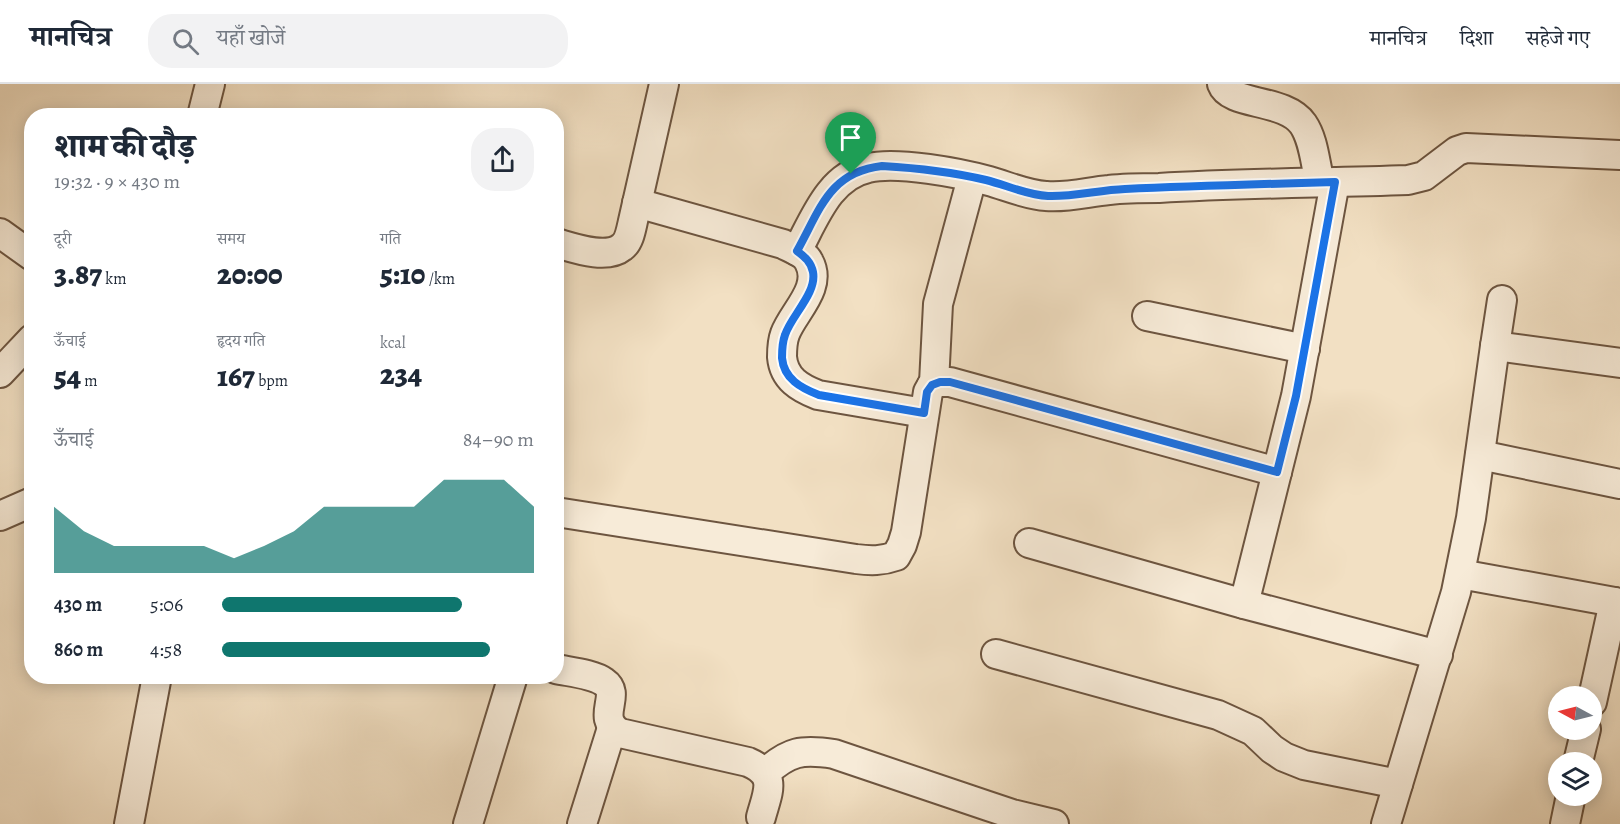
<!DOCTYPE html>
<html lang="hi">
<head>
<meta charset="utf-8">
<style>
	body { margin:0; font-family:Alegreya,"Noto Serif Devanagari",serif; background:#f2f2f3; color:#1f2937; height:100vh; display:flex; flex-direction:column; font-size:22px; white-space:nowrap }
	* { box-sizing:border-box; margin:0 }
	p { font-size:20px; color:#747a83 }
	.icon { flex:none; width:33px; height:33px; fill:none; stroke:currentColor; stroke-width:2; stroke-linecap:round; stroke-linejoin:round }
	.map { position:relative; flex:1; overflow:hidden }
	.side { position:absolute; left:24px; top:24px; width:540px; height:576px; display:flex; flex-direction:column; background:#fff; border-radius:24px; box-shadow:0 3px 15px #0003 }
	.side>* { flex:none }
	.needle { width:39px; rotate:277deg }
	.tools { position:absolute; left:1548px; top:602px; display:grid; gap:12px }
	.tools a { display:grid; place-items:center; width:54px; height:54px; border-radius:50%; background:#fff; box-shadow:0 3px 15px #0003; font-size:30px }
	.pin { position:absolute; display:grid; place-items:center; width:51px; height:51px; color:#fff; margin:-62px -26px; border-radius:50% 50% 50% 0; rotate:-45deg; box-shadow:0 0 6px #0007 }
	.pin .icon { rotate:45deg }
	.round { display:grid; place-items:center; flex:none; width:63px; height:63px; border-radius:24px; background:#f2f2f3 }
	.overview { display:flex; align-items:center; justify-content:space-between; height:102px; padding:0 30px }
	h1 { font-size:33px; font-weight:800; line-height:45px }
	.stats { display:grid; grid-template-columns:repeat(3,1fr); gap:9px; height:102px; padding:6px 30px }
	.stats div { display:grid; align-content:center }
	.stats b { font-size:30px; font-weight:800 }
	.stats small { font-size:16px; font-weight:400 }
	.stats p { font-size:16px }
	.chart { height:168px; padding:12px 30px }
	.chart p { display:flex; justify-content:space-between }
	.chart svg { width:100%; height:108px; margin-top:6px; fill:#0f766e; opacity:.7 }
	ul { padding:0 30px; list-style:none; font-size:20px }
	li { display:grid; grid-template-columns:96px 72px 1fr; align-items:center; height:45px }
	li i { height:15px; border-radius:8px; background:#0f766e }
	header { display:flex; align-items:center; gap:36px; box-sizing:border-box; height:84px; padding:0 30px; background:#fff; border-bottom:2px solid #e0e1e3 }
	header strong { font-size:28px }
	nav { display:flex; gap:33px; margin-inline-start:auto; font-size:21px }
	.search { width:420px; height:54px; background:#f2f2f3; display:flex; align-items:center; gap:15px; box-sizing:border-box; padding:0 21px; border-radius:24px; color:#747a83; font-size:22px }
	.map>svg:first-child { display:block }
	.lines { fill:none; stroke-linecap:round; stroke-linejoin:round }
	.minor-casing { stroke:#6d5540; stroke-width:32 }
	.minor { stroke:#f7ebd8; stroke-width:28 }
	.route-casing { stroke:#fff; stroke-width:12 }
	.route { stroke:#1a73e8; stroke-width:8 }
</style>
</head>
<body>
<header>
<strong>मानचित्र</strong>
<div class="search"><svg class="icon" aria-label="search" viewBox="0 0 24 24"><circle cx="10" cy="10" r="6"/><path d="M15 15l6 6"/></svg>यहाँ खोजें</div>
<nav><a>मानचित्र</a><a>दिशा</a><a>सहेजे गए</a></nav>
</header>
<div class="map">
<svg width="1620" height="740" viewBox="0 0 1620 740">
	<rect width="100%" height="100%" fill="#f2e0c3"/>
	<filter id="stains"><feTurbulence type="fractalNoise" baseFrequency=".00333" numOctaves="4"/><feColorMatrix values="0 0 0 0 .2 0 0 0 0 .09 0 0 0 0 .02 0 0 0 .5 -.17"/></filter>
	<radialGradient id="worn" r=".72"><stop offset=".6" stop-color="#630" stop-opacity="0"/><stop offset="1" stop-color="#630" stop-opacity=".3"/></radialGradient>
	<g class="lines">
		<!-- minor casing -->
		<g class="minor-casing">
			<g id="minor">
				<path d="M 1222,0 C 1230,22 1285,14 1303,40 C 1314,56 1315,80 1320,98"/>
				<path d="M 202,32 L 210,0"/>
				<path d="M 637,119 L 783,160 C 792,165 805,169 809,178 C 823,204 793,228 785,250 C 782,258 782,265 782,273 C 784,295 800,304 818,311 L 924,329"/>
				<path d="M 0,149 L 32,172"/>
				<path d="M 556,159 C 574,164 606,176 622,163 C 629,158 631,146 633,137 L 664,0"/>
				<path d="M 797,167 C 814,136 829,92 868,84 C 897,77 960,89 989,97 C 1007,102 1027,111 1046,112 C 1067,114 1088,108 1109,106 C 1126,104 1142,104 1159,104 C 1242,99 1325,99 1408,96 L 1424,92 L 1457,67 L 1466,64 L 1620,71"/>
				<path d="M 1147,232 L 1305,265"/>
				<path d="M 1495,262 L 1620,279"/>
				<path d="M 0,289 L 32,255"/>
				<path d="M 932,301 L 934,299 L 938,220 L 972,94"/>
				<path d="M 1480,371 L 1620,400"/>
				<path d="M 556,428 L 856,475 C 871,477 882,477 896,472 L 902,461 L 906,448 L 928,308 L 932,301 L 940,298 L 950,298 L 1277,388"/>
				<path d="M 0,432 L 32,418"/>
				<path d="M 1029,459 L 1244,520 L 1438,571"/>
				<path d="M 1460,490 L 1620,519"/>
				<path d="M 1244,520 L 1296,312 L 1335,98"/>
				<path d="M 996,570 L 1218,631 L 1253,647 L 1272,665 L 1284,673 L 1304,681 L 1398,700"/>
				<path d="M 556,585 C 570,588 593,590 604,598 C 623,611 594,633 620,649 L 748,678 C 778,691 768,707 761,733"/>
				<path d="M 1592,618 L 1614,518"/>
				<path d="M 1578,678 L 1586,645"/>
				<path d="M 765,689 C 789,667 802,665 834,670 L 988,722 L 1012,730 L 1054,740"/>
				<path d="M 129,740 L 157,592"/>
				<path d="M 468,740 L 513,592"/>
				<path d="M 582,740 L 612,644"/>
				<path d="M 1386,740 L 1456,508 L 1471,434 L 1495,262 L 1502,216"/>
				<path d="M 1565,740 L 1571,711"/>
			</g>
		</g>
		<!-- minor -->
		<use href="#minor" class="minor"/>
	</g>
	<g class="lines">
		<!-- route casing -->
		<g class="route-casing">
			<path id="route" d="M 882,82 C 917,84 952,88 986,96 C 1006,101 1027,111 1048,112 C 1073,113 1099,106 1125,105 C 1195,102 1265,100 1335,98 L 1296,312 L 1277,388 L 950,298 L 940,298 L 932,301 L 927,308 L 924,329 L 819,311 C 801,304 784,295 782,274 C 782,266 782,259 785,251 C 791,232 817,209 813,188 C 811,178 805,173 797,167 C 820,126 829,88 882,82 Z"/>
		</g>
		<!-- route -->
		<use href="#route" class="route"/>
	</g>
	<rect width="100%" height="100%" filter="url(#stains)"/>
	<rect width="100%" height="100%" fill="url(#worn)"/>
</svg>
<div class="tools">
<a><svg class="needle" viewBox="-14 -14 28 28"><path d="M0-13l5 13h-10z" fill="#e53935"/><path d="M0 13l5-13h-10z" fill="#747a83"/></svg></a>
<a><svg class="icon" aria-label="layers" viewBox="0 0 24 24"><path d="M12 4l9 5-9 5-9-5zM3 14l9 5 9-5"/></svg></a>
</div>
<div class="pin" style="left:851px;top:90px;background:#1e9e55"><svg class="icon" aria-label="arrive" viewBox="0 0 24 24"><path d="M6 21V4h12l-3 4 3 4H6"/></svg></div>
<section class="side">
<div class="overview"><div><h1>शाम की दौड़</h1><p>19:32 · 9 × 430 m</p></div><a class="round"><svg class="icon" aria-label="share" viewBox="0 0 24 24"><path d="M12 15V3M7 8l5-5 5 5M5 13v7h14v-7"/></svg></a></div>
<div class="stats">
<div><p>दूरी</p><b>3.87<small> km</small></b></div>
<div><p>समय</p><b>20:00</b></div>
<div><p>गति</p><b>5:10<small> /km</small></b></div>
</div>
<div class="stats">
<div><p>ऊँचाई</p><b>54<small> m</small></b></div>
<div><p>हृदय गति</p><b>167<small> bpm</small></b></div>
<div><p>kcal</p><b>234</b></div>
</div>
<div class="chart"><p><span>ऊँचाई</span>84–90 m</p>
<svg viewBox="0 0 160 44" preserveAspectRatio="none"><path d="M0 44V17L10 27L20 33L30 33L40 33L50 33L60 38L70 33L80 27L90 17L100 17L110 17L120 17L130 6L140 6L150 6L160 17V44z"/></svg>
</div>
<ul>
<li><b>430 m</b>5:06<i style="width:77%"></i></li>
<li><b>860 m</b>4:58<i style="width:86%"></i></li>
</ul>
</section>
</div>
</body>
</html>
